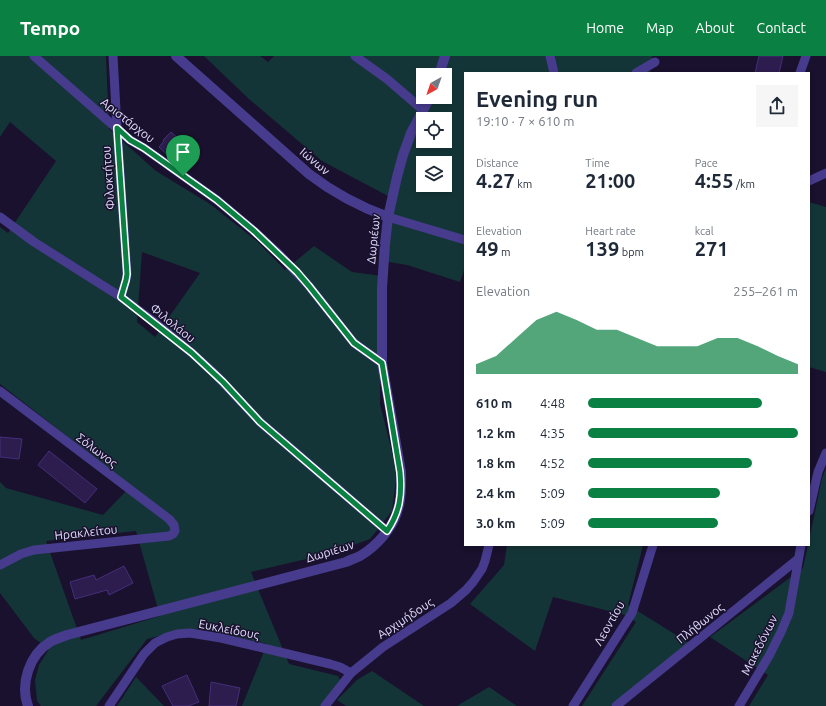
<!DOCTYPE html>
<html lang="en">
<head>
<meta charset="utf-8">
<style>
	body { margin:0; font-family:Ubuntu,sans-serif; background:#f6f6f7; color:#1f2937; height:100vh; display:flex; flex-direction:column; font-size:15px; white-space:nowrap }
	* { box-sizing:border-box; margin:0 }
	p { font-size:13px; color:#747a83 }
	.icon { flex:none; width:22px; height:22px; fill:none; stroke:currentColor; stroke-width:2; stroke-linecap:round; stroke-linejoin:round }
	.map { position:relative; flex:1; overflow:hidden }
	.side { position:absolute; left:464px; top:16px; width:346px; height:474px; display:flex; flex-direction:column; background:#fff; border-radius:0px; box-shadow:0 2px 6px #0003 }
	.side>* { flex:none }
	.needle { width:26px; rotate:220deg }
	.controls { position:absolute; left:416px; top:12px; display:grid; gap:8px }
	.controls a { display:grid; place-items:center; width:36px; height:36px; border-radius:0px; background:#fff; box-shadow:0 2px 6px #0003; font-size:20px }
	.pin { position:absolute; display:grid; place-items:center; width:34px; height:34px; color:#fff; margin:-41px -17px; border-radius:50% 50% 50% 0; rotate:-45deg; box-shadow:0 0 4px #0007 }
	.pin .icon { rotate:45deg }
	.round { display:grid; place-items:center; flex:none; width:42px; height:42px; border-radius:0px; background:#f6f6f7 }
	.summary { display:flex; align-items:center; justify-content:space-between; height:68px; padding:0 12px }
	h1 { font-size:22px; font-weight:600; line-height:30px }
	.figures { display:grid; grid-template-columns:repeat(3,1fr); gap:6px; height:68px; padding:4px 12px }
	.figures div { display:grid; align-content:center }
	.figures b { font-size:20px; font-weight:600 }
	.figures small { font-size:11px; font-weight:400 }
	.figures p { font-size:11px }
	.chart { height:112px; padding:8px 12px }
	.chart p { display:flex; justify-content:space-between }
	.chart svg { width:100%; height:72px; margin-top:4px; fill:#0b8043; opacity:.7 }
	ul { padding:0 12px; list-style:none; font-size:13px }
	li { display:grid; grid-template-columns:64px 48px 1fr; align-items:center; height:30px }
	li i { height:10px; border-radius:5px; background:#0b8043 }
	header { display:flex; align-items:center; gap:24px; box-sizing:border-box; height:56px; padding:0 20px; background:#0b8043; color:#fff }
	header strong { font-size:19px }
	nav { display:flex; gap:22px; margin-inline-start:auto; font-size:14px }
	.map>svg:first-child { display:block }
	.green { fill:#143537; fill-rule:evenodd }
	.building { fill:#2c1d4e; stroke:#452e7b }
	.lines { fill:none; stroke-linecap:round; stroke-linejoin:round }
	.minor { stroke:#473b8d; stroke-width:9 }
	.tertiary { stroke:#473b8d; stroke-width:10 }
	.route-casing { stroke:#fff; stroke-width:8 }
	.route { stroke:#0b8043; stroke-width:5 }
	.labels { text-anchor:middle; dominant-baseline:central; stroke-width:3; stroke-linejoin:round; paint-order:stroke }
	.street-label { font-size:12px; fill:#e4ddff; stroke:#19112d }
</style>
</head>
<body>
<header>
<strong>Tempo</strong>
<nav><a>Home</a><a>Map</a><a>About</a><a>Contact</a></nav>
</header>
<div class="map">
<svg width="826" height="650" viewBox="0 0 826 650">
	<rect width="100%" height="100%" fill="#19112d"/>
	<!-- green -->
	<g class="green">
		<path d="M 0,0 L 106,0 L 109,73 L 156,115 L 210,148 L 258,186 L 285,214 L 314,190 L 352,216 L 382,220 L 380,281 L 380,348 L 397,416 L 392,455 L 370,483 L 332,497 L 251,516 L 289,608 L 338,620 L 341,625 L 321,650 L 242,650 L 267,588 L 204,574 L 186,573 L 147,583 L 96,650 L 41,650 L 37,645 L 35,624 L 39,609 L 49,593 L 34,582 L 0,537 L 0,426 L 6,432 L 103,459 L 131,430 L 0,328 L 0,171 L 8,177 L 56,105 L 10,66 L 0,81 ZM 142,196 L 200,217 L 155,281 L 137,266 ZM 136,475 L 160,560 L 81,584 L 46,485 Z"/>
		<path d="M 204,0 L 260,0 L 268,6 L 274,0 L 652,0 L 650,17 L 465,17 L 465,211 L 460,226 L 407,209 L 383,205 L 388,140 L 322,105 L 249,43 ZM 423,19 L 445,19 L 445,41 L 423,41 ZM 423,63 L 445,63 L 445,85 L 423,85 ZM 423,107 L 445,107 L 445,129 L 423,129 Z"/>
		<path d="M 809,146 L 826,151 L 826,316 L 809,311 Z"/>
		<path d="M 826,412 L 826,650 L 749,650 L 768,619 L 710,581 L 803,512 L 808,489 L 809,489 L 809,484 L 822,422 Z"/>
		<path d="M 507,489 L 643,489 L 628,549 L 689,587 L 611,650 L 582,650 L 636,566 L 625,559 L 553,541 L 535,595 L 470,548 L 504,509 Z"/>
		<path d="M 372,615 L 424,650 L 346,650 L 337,644 L 357,624 Z"/>
		<path d="M 136,621 L 164,650 L 117,650 Z"/>
		<path d="M 489,631 L 517,650 L 457,650 Z"/>
	</g>
	<!-- building -->
	<g class="building">
		<path d="M 759,0 L 783,0 L 779,17 L 755,17 Z"/>
		<path d="M 171,76 L 190,93 L 176,107 L 159,91 L 164,85 L 163,84 Z"/>
		<path d="M 0,381 L 22,383 L 19,403 L 0,401 Z"/>
		<path d="M 49,395 L 97,433 L 85,447 L 38,409 Z"/>
		<path d="M 124,510 L 133,527 L 109,539 L 107,534 L 75,543 L 70,526 L 94,519 L 96,524 Z"/>
		<path d="M 187,619 L 199,646 L 188,650 L 173,650 L 162,630 Z"/>
		<path d="M 211,626 L 240,632 L 236,650 L 209,650 Z"/>
	</g>
	<g class="lines">
		<!-- minor -->
		<g class="minor">
			<path d="M 34,0 L 130,84 L 144,92 L 217,144 L 254,175 L 279,198 L 309,230 L 354,287 L 382,307"/>
			<path d="M 113,0 L 117,72 L 127,218 L 126,224 L 121,241"/>
			<path d="M 355,0 L 387,23 L 423,54"/>
			<path d="M 550,0 L 554,17"/>
			<path d="M 636,17 L 655,6"/>
			<path d="M 800,17 L 806,0"/>
			<path d="M 809,125 L 826,117"/>
			<path d="M 0,161 L 34,186 L 121,241 L 153,265 L 192,297 L 214,317 L 260,366 L 387,475"/>
			<path d="M 388,161 L 465,184"/>
			<path d="M 0,335 L 169,463 L 174,469 L 175,475 L 173,478 L 169,480 L 34,494 L 21,498 L 0,509"/>
			<path d="M 809,455 L 818,416 L 826,397"/>
			<path d="M 109,650 L 144,598 L 155,587 L 167,581 L 177,578 L 190,577 L 221,582 L 330,608 L 340,611 L 351,617"/>
			<path d="M 325,650 L 351,617 L 383,591 L 451,547 L 466,534 L 473,526 L 482,513 L 485,505 L 489,489"/>
			<path d="M 573,650 L 632,557 L 653,489"/>
			<path d="M 616,650 L 798,503"/>
			<path d="M 739,650 L 769,600 L 781,576 L 789,557 L 801,489"/>
		</g>
		<!-- tertiary -->
		<g class="tertiary">
			<path d="M 176,0 L 309,118 C 335,138 358,150 388,161"/>
			<path d="M 439,19 L 445,0"/>
			<path d="M 28,650 C 20,628 29,599 50,586 C 55,583 62,581 67,579 L 346,506 C 350,504 356,502 360,500 C 377,490 393,472 398,453 C 402,441 401,428 401,416 L 382,307 L 382,232 L 385,188 L 388,161 L 397,121 L 403,99 L 411,77 L 430,41"/>
		</g>
	</g>
	<g class="lines">
		<!-- route casing -->
		<g class="route-casing">
			<path id="route" d="M 117,72 L 130,84 L 144,92 L 217,144 L 254,175 L 297,216 L 309,230 L 354,287 L 382,307 L 400,416 C 402,439 400,456 387,475 L 260,366 L 223,326 L 192,297 L 121,241 L 126,224 L 127,218 Z"/>
		</g>
		<!-- route -->
		<use href="#route" class="route"/>
	</g>
	<g class="labels">
		<!-- street labels -->
		<g class="street-label">
			<text transform="translate(128 64) rotate(38)">Αριστάρχου</text>
			<text transform="translate(315 105) rotate(40)">Ιώνων</text>
			<text transform="translate(108 122) rotate(-94)">Φιλοκτήτου</text>
			<text transform="translate(373 183) rotate(-84)">Δωριέων</text>
			<text transform="translate(173 267) rotate(39)">Φιλολάου</text>
			<text transform="translate(97 394) rotate(37)">Σόλωνος</text>
			<text transform="translate(86 476) rotate(-6)">Ηρακλείτου</text>
			<text transform="translate(330 495) rotate(-17)">Δωριέων</text>
			<text transform="translate(405 562) rotate(-33)">Αρχιμήδους</text>
			<text transform="translate(609 567) rotate(-60)">Λεοντίου</text>
			<text transform="translate(700 567) rotate(-39)">Πλήθωνος</text>
			<text transform="translate(229 573) rotate(11)">Ευκλείδους</text>
			<text transform="translate(759 589) rotate(-63)">Μακεδόνων</text>
		</g>
	</g>
</svg>
<div class="controls">
<a><svg class="needle" viewBox="-14 -14 28 28"><path d="M0-13l5 13h-10z" fill="#e53935"/><path d="M0 13l5-13h-10z" fill="#747a83"/></svg></a>
<a><svg class="icon" aria-label="locate" viewBox="0 0 24 24"><circle cx="12" cy="12" r="6"/><path d="M12 2v4M12 18v4M2 12h4M18 12h4"/></svg></a>
<a><svg class="icon" aria-label="layers" viewBox="0 0 24 24"><path d="M12 4l9 5-9 5-9-5zM3 14l9 5 9-5"/></svg></a>
</div>
<div class="pin" style="left:183px;top:120px;background:#1e9e55"><svg class="icon" aria-label="arrive" viewBox="0 0 24 24"><path d="M6 21V4h12l-3 4 3 4H6"/></svg></div>
<section class="side">
<div class="summary"><div><h1>Evening run</h1><p>19:10 · 7 × 610 m</p></div><a class="round"><svg class="icon" aria-label="share" viewBox="0 0 24 24"><path d="M12 15V3M7 8l5-5 5 5M5 13v7h14v-7"/></svg></a></div>
<div class="figures">
<div><p>Distance</p><b>4.27<small> km</small></b></div>
<div><p>Time</p><b>21:00</b></div>
<div><p>Pace</p><b>4:55<small> /km</small></b></div>
</div>
<div class="figures">
<div><p>Elevation</p><b>49<small> m</small></b></div>
<div><p>Heart rate</p><b>139<small> bpm</small></b></div>
<div><p>kcal</p><b>271</b></div>
</div>
<div class="chart"><p><span>Elevation</span>255–261 m</p>
<svg viewBox="0 0 160 44" preserveAspectRatio="none"><path d="M0 44V38L10 33L20 22L30 11L40 6L50 11L60 17L70 17L80 22L90 27L100 27L110 27L120 22L130 22L140 27L150 33L160 38V44z"/></svg>
</div>
<ul>
<li><b>610 m</b>4:48<i style="width:83%"></i></li>
<li><b>1.2 km</b>4:35<i style="width:100%"></i></li>
<li><b>1.8 km</b>4:52<i style="width:78%"></i></li>
<li><b>2.4 km</b>5:09<i style="width:63%"></i></li>
<li><b>3.0 km</b>5:09<i style="width:62%"></i></li>
</ul>
</section>
</div>
</body>
</html>
